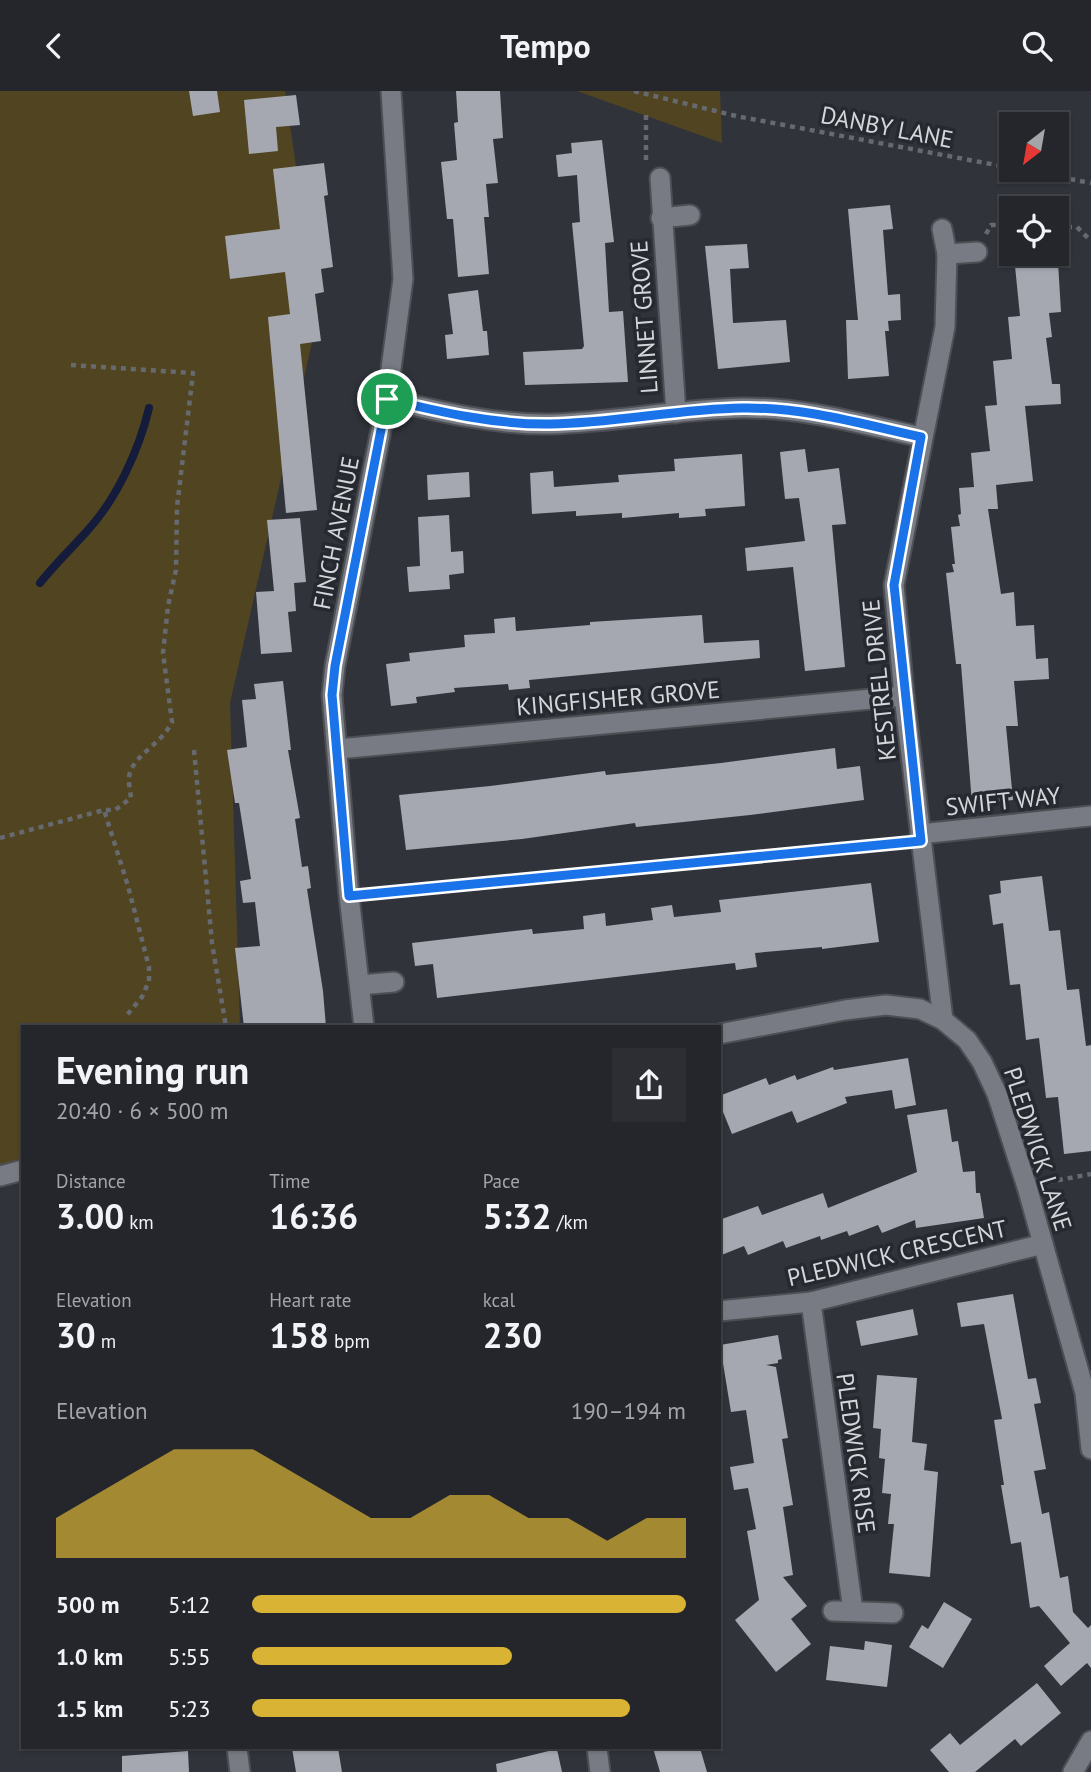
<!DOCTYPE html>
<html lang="en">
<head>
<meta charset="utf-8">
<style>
	body { margin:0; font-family:"PT Sans",sans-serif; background:#2c2e34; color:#f1f3f6; height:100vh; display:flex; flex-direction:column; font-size:26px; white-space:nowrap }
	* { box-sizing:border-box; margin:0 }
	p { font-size:23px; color:#a3a5a9 }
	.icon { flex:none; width:38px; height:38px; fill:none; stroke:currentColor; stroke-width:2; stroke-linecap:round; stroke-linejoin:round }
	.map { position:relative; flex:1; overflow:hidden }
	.sheet { position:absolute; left:21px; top:934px; width:700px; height:724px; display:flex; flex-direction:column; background:#24262c; border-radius:0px; box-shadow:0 2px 5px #0004,0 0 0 2px #414348 }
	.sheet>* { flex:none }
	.needle { width:46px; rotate:211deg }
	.buttons { position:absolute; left:999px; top:21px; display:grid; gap:14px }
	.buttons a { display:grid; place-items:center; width:70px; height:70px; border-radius:0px; background:#24262c; box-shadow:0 2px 5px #0004,0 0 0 2px #414348; font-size:35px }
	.pin { position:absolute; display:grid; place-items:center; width:60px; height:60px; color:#fff; margin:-30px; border:4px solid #fff; border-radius:50%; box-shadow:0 2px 7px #0007 }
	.round { display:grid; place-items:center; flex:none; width:74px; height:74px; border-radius:0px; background:#2c2e34 }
	.head { display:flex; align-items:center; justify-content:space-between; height:119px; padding:0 35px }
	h1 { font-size:38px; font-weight:700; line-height:52px }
	.metrics { display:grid; grid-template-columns:repeat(3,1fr); gap:10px; height:119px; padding:7px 35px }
	.metrics div { display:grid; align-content:center }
	.metrics b { font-size:35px; font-weight:700 }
	.metrics small { font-size:19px; font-weight:400 }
	.metrics p { font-size:19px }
	.chart { height:196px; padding:14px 35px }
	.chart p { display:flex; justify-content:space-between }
	.chart svg { width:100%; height:126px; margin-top:7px; fill:#d9b334; opacity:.7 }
	ul { padding:0 35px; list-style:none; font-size:23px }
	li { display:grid; grid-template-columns:112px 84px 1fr; align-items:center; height:52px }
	li i { height:18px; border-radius:9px; background:#d9b334 }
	header { display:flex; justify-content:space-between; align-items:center; height:91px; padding:0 35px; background:#24262c; font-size:32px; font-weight:700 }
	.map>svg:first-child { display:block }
	.green { fill:#514521 }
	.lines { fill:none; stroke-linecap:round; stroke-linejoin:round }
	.stream { stroke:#151c3b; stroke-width:8 }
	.building { fill:#a5a8b1 }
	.minor-casing { stroke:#4d4f55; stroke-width:23 }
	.path { stroke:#66696f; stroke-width:4.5; stroke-dasharray:5 5; stroke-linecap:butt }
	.minor { stroke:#787b83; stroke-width:19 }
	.route-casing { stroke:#fff; stroke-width:14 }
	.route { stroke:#1a73e8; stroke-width:9 }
	.labels { text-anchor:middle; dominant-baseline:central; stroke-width:7; stroke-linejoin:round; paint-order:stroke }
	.street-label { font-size:24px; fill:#d4d6da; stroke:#262930 }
</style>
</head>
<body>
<header><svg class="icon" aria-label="back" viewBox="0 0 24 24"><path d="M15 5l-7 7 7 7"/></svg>Tempo<svg class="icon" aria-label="search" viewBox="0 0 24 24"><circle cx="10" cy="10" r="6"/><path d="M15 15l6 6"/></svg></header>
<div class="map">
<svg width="1091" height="1681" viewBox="0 0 1091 1681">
	<rect width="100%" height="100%" fill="#30333a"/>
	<!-- green -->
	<g class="green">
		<path d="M 0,0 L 285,0 L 318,225 L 230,612 L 240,936 L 23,936 L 23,1079 L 0,1085 Z"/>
		<path d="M 577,0 L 720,0 L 722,52 Z"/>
	</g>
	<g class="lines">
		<!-- stream -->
		<path class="stream" d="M 40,492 C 55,473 72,457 88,439 C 117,407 139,359 149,317"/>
	</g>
	<!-- building -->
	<g class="building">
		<path d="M 189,0 L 217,0 L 220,21 L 193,25 Z"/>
		<path d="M 456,0 L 500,0 L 503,47 L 493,48 L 498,92 L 486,93 L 489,126 L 484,126 L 489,183 L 458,186 L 453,128 L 447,128 L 441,71 L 457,69 L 454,32 L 458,31 Z"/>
		<path d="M 296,4 L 300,34 L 276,36 L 278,60 L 249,63 L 244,9 Z"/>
		<path d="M 602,49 L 614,151 L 605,152 L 609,221 L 623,220 L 628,291 L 525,294 L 523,261 L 582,258 L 584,255 L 572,132 L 580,131 L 577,84 L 558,86 L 556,64 L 572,62 L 571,52 Z"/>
		<path d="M 324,72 L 328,104 L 324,105 L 333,176 L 321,178 L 324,201 L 315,203 L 321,250 L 300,253 L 317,419 L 286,422 L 268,226 L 290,223 L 285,181 L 230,188 L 225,145 L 280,138 L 273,78 Z"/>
		<path d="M 890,114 L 893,138 L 883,139 L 888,204 L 900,203 L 901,229 L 888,230 L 889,240 L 885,240 L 889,285 L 848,288 L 846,229 L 858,229 L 848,118 Z"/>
		<path d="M 747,153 L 749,177 L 730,178 L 733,232 L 786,229 L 790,271 L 718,278 L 705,155 Z"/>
		<path d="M 1058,171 L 1061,221 L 1049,222 L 1052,246 L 1046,247 L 1052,293 L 1060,293 L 1061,313 L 1025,315 L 1033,390 L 996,394 L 998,418 L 988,418 L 1001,503 L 1014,501 L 1016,535 L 1034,534 L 1036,568 L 1048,567 L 1049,588 L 1014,590 L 1018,635 L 1006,635 L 1013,709 L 972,713 L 961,573 L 956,573 L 946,482 L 954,481 L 952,473 L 955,473 L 951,436 L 960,435 L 958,424 L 961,423 L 959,397 L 974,396 L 971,362 L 990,360 L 985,315 L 997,314 L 993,270 L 1012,268 L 1008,226 L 1020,225 L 1015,175 Z"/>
		<path d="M 478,199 L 483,240 L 487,240 L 489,264 L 447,268 L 445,244 L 453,243 L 448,203 Z"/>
		<path d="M 805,358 L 808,381 L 839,377 L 846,433 L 832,434 L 845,576 L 805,580 L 793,476 L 747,480 L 745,457 L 805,450 L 799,407 L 785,408 L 780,361 Z"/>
		<path d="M 742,363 L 745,415 L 705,418 L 706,425 L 679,427 L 679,422 L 622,427 L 622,422 L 576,425 L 576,420 L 532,423 L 530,382 L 553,380 L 554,396 L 619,391 L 618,384 L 675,380 L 674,368 Z"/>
		<path d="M 469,381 L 470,406 L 428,409 L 427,384 Z"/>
		<path d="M 449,424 L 451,461 L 463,460 L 464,482 L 449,484 L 450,498 L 409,501 L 407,476 L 420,475 L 418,426 Z"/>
		<path d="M 300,427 L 306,491 L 294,492 L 296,520 L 288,521 L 292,561 L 261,563 L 256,501 L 274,500 L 267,429 Z"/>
		<path d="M 702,524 L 704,552 L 759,549 L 760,567 L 529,589 L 530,597 L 509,599 L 508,593 L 454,597 L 455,601 L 416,606 L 417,612 L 391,615 L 386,573 L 410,570 L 409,562 L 465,556 L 464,544 L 495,542 L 494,528 L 515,526 L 516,540 L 590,534 L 590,531 Z"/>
		<path d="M 283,590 L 291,659 L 288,659 L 300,727 L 295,728 L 302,776 L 308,775 L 311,797 L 307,798 L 323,900 L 326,936 L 244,936 L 242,919 L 235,857 L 260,855 L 255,811 L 243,812 L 240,790 L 251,788 L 239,712 L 235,712 L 227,659 L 247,656 L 242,609 L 256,608 L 254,593 Z"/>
		<path d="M 835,657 L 837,678 L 860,675 L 864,709 L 750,724 L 636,736 L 635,732 L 522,748 L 406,759 L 399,704 L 490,695 L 605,680 L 606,684 L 721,672 Z"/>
		<path d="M 1042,785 L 1049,840 L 1060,839 L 1067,899 L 1079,898 L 1086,955 L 1091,954 L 1091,1060 L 1064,1063 L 1058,1006 L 1046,1007 L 1039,947 L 1026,949 L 1020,893 L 1010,894 L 1003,832 L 993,834 L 989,804 L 1001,802 L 1000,790 Z"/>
		<path d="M 871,792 L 879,851 L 822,858 L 822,856 L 755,862 L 757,876 L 736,879 L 735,872 L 437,907 L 433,873 L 415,875 L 412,852 L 532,838 L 533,843 L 584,838 L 583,825 L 605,822 L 606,835 L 653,829 L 651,817 L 672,814 L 674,826 L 721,821 L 719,809 Z"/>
		<path d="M 908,967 L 916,1014 L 895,1018 L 892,999 L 845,1006 L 847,1012 L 797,1032 L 792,1020 L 732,1043 L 719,1011 L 719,1005 L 766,987 L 769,994 L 795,984 L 797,989 L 833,976 L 834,979 Z"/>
		<path d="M 947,1018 L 952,1051 L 958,1050 L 963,1081 L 975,1080 L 976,1102 L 980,1102 L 984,1127 L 916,1137 L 915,1129 L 882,1142 L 878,1134 L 849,1145 L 847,1140 L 821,1149 L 820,1145 L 786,1157 L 783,1150 L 748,1164 L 744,1155 L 719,1165 L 719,1129 L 758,1115 L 762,1124 L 823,1102 L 828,1117 L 917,1081 L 907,1024 Z"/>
		<path d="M 1013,1203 L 1028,1288 L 1036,1287 L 1041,1312 L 1034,1313 L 1046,1378 L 1034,1380 L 1042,1423 L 1049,1421 L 1060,1487 L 1068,1485 L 1073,1521 L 1088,1537 L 1091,1534 L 1091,1577 L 1087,1572 L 1061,1595 L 1044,1575 L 1070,1552 L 1039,1515 L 1030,1517 L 1021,1451 L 1011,1453 L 1001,1394 L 1004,1394 L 994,1329 L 1002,1328 L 984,1233 L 961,1236 L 957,1212 Z"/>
		<path d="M 913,1218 L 918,1244 L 861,1255 L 856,1230 Z"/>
		<path d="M 778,1244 L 782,1268 L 778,1269 L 778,1272 L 766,1274 L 776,1276 L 788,1347 L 782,1348 L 793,1414 L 783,1416 L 793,1484 L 783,1486 L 807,1515 L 791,1528 L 811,1553 L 776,1581 L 735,1529 L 759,1509 L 747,1440 L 756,1438 L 748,1397 L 734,1399 L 730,1376 L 754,1372 L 746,1319 L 731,1321 L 720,1254 Z"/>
		<path d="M 877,1284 L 917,1287 L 912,1351 L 927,1353 L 924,1379 L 938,1381 L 930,1486 L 889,1482 L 894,1433 L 888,1433 L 891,1403 L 882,1402 L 885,1368 L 879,1367 L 881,1338 L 873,1337 Z"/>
		<path d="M 944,1511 L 972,1528 L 943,1577 L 909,1556 L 922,1534 L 928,1538 Z"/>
		<path d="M 865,1550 L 892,1554 L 887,1596 L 826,1589 L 830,1555 L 864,1559 Z"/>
		<path d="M 1037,1592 L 1061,1622 L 1021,1655 L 1015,1648 L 975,1681 L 949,1681 L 930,1659 L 950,1642 L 960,1654 Z"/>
		<path d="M 292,1657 L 338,1657 L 342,1681 L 296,1681 Z"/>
		<path d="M 653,1657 L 700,1657 L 707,1681 L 660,1681 Z"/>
		<path d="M 557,1658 L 562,1681 L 497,1681 L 496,1673 Z"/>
		<path d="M 188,1660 L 189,1681 L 122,1681 L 122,1665 Z"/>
	</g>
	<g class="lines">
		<!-- minor casing -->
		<g class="minor-casing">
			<g id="minor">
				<path d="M 660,87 L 676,322"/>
				<path d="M 661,127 L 690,124"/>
				<path d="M 942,138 L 947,163"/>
				<path d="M 387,308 C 440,321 496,334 551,333 C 615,331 678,318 742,317 C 804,316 862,333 921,346"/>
				<path d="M 338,658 L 904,605"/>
				<path d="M 920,743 L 1091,725"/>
				<path d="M 360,894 L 394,891"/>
				<path d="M 943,929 L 904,605 L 894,494 L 945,236 L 947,163 L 977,161"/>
				<path d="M 364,936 L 349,805 L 332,604 L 335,575 L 387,308 L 403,188 L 391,0"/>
				<path d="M 719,943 L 845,919 L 886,914 L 920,918 L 943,929 L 967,949 L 982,971 L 997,1003 L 1027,1096 L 1085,1302 L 1091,1358"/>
				<path d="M 0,1085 L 23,1079"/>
				<path d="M 811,1211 L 853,1520"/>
				<path d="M 719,1220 L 811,1211 L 1043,1153"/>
				<path d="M 833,1520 L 893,1522"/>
				<path d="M 237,1657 L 240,1681"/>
				<path d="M 597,1657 L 600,1681"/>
				<path d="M 1073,1681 L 1091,1650"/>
			</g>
		</g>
		<!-- path -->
		<g class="path">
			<path d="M 634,0 L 736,25 L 1012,77"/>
			<path d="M 646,24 L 646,72"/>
			<path d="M 1021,79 L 1091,92"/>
			<path d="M 1057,136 L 1077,136 L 1091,150"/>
			<path d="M 986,143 L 991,134 L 1012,134"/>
			<path d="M 71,274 L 193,282 L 177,416 L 176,479 L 168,515 L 163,562 L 172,631 C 162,652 138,662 131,679 C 127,687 130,698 131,707 L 115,719 L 104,719"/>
			<path d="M 194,659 L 212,852 L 226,936"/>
			<path d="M 0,747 L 104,719 L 128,795 L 149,876 L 149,890 L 142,906 L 127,924"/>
			<path d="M 371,803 L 899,752"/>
			<path d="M 1048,1091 L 1091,1083"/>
		</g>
		<!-- minor -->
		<use href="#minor" class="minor"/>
	</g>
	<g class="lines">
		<!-- route casing -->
		<g class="route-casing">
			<path id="route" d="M 387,308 C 440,321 496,334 551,333 C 615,332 678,318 742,317 C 804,316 862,333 921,346 L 894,494 L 921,750 L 349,805 L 332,604 L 335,575 Z"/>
		</g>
		<!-- route -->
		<use href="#route" class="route"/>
	</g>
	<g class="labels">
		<!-- street labels -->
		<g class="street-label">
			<text transform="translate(887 36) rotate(11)">DANBY LANE</text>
			<text transform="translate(644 226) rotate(-94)">LINNET GROVE</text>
			<text transform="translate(336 442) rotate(-79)">FINCH AVENUE</text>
			<text transform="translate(879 589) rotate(-96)">KESTREL DRIVE</text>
			<text transform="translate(618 607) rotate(-5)">KINGFISHER GROVE</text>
			<text transform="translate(1003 710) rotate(-6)">SWIFT WAY</text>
			<text transform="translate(1038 1058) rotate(72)">PLEDWICK LANE</text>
			<text transform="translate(897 1162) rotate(-13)">PLEDWICK CRESCENT</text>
			<text transform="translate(856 1362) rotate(82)">PLEDWICK RISE</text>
		</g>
	</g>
</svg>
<div class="buttons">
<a><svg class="needle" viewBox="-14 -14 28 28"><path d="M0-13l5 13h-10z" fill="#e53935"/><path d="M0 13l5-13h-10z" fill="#a3a5a9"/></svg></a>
<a><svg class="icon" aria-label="locate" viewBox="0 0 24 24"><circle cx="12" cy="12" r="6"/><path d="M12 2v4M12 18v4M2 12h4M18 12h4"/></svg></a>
</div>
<div class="pin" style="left:387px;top:308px;background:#1e9e55"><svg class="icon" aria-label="arrive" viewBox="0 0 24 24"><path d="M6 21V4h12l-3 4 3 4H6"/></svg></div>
<section class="sheet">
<div class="head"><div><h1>Evening run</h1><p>20:40 · 6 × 500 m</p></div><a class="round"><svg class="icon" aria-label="share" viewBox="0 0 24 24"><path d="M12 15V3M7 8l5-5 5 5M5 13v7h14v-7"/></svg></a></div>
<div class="metrics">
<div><p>Distance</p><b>3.00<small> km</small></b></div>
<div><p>Time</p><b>16:36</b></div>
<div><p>Pace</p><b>5:32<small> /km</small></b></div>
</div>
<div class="metrics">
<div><p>Elevation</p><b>30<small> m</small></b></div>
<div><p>Heart rate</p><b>158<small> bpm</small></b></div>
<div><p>kcal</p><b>230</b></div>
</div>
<div class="chart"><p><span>Elevation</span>190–194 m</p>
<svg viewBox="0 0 160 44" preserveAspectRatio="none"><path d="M0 44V30L10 22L20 14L30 6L40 6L50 6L60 14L70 22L80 30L90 30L100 22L110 22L120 30L130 30L140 38L150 30L160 30V44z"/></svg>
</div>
<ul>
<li><b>500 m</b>5:12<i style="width:100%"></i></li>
<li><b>1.0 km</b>5:55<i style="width:60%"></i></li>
<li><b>1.5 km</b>5:23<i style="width:87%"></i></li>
</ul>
</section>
</div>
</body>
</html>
